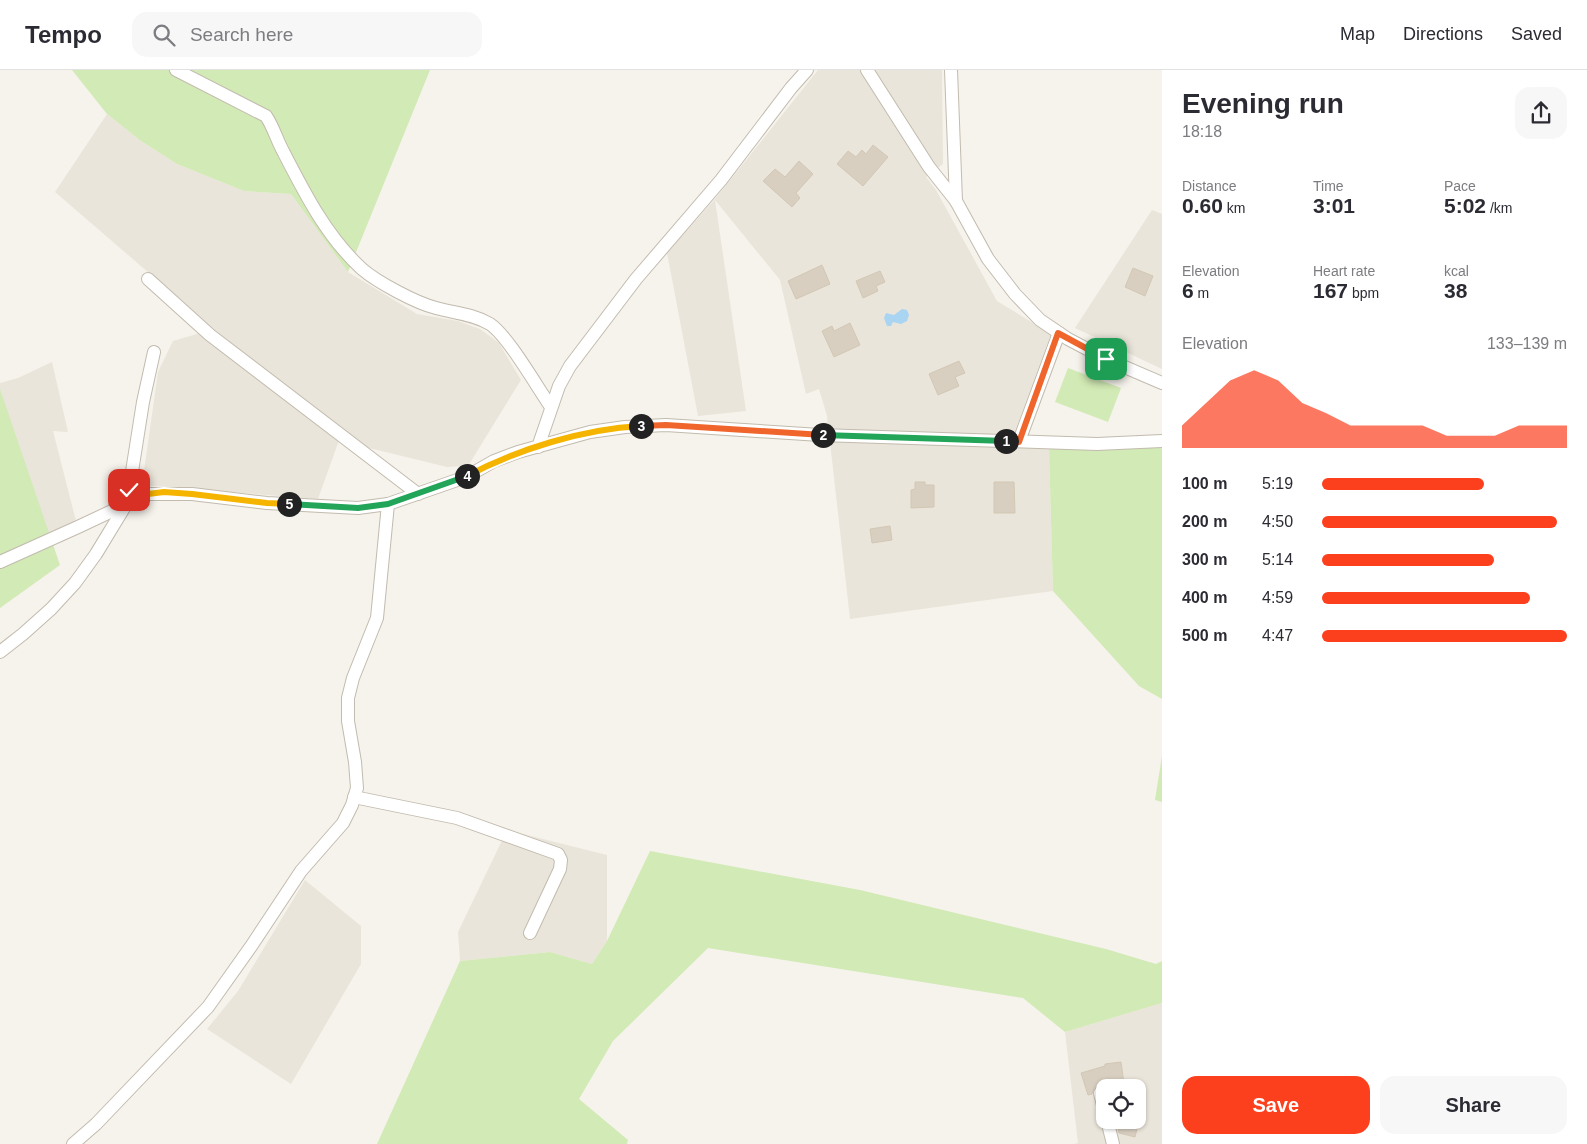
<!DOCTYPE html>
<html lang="en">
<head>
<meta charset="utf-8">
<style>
	body { margin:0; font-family:Helvetica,sans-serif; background:#f7f7f7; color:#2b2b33; height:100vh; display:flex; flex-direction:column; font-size:19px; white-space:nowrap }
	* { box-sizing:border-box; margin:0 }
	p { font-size:16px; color:#7c7c81 }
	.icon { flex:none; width:28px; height:28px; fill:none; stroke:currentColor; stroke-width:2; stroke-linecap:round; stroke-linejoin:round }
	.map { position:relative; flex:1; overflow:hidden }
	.sheet { display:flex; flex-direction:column; background:#fff; width:425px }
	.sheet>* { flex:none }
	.controls { position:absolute; left:1096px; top:1009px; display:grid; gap:10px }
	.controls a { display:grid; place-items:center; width:50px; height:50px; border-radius:10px; background:#fff; box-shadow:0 1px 4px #0004; font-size:25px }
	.pin { position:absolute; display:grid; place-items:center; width:42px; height:42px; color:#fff; margin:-21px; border-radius:10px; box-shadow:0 2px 8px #0006 }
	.km { position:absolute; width:25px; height:25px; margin:-12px; border-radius:50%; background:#222; color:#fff; font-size:14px; line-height:25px; text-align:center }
	.round { display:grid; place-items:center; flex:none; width:52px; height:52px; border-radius:15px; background:#f7f7f7 }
	.summary { display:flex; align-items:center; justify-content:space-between; height:85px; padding:0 20px }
	h1 { font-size:28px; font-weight:700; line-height:38px }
	.metrics { display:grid; grid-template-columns:repeat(3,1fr); gap:8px; height:85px; padding:5px 20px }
	.metrics div { display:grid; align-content:center }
	.metrics b { font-size:21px; font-weight:700 }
	.metrics small { font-size:14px; font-weight:400 }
	.metrics p { font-size:14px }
	.chart { height:140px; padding:10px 20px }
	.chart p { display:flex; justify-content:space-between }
	.chart svg { width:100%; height:90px; margin-top:5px; fill:#fc3f1d; opacity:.7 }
	.cta { display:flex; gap:10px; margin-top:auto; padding:10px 20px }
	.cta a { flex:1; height:58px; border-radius:15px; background:#fc3f1d; color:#fff; font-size:20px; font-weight:700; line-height:58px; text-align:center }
	.cta a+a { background:#f7f7f7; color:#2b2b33 }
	ul { padding:0 20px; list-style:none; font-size:16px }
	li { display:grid; grid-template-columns:80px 60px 1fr; align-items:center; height:38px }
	li i { height:12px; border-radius:6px; background:#fc3f1d }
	header { display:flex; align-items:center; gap:30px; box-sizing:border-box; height:70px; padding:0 25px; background:#fff; border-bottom:1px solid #e1e1e2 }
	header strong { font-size:24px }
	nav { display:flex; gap:28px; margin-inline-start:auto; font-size:18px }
	.search { width:350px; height:45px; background:#f7f7f7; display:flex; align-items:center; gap:12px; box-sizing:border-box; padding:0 18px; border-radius:15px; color:#7c7c81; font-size:19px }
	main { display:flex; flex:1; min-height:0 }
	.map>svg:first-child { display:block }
	.residential { fill:#eae5da; fill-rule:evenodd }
	.green { fill:#d2eab5 }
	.water { fill:#a9d4f2 }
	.building { fill:#d8cfc1; stroke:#d3c7b4 }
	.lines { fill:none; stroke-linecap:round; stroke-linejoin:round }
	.minor-casing { stroke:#c2bbae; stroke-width:14 }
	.minor { stroke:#fff; stroke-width:12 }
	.split-1-casing { stroke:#fff; stroke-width:10 }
	.split-2-casing { stroke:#fff; stroke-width:10 }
	.split-3-casing { stroke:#fff; stroke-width:10 }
	.split-4-casing { stroke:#fff; stroke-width:10 }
	.split-5-casing { stroke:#fff; stroke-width:10 }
	.split-6-casing { stroke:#fff; stroke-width:10 }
	.split-1 { stroke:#f0652b; stroke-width:6 }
	.split-2 { stroke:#22a559; stroke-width:6 }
	.split-3 { stroke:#f0652b; stroke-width:6 }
	.split-4 { stroke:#f5b400; stroke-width:6 }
	.split-5 { stroke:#22a559; stroke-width:6 }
	.split-6 { stroke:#f5b400; stroke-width:6 }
</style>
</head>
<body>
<header>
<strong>Tempo</strong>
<div class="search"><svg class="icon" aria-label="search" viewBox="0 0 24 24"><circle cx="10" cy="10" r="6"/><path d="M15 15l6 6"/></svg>Search here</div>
<nav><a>Map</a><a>Directions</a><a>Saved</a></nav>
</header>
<main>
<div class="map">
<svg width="1162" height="1074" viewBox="0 0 1162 1074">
	<rect width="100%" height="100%" fill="#f6f3ec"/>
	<!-- residential -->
	<g class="residential">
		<path d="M 818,0 L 942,0 L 943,94 L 926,107 L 936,120 L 997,231 L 1051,264 L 1009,377 L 1049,378 L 1053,521 L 850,549 L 827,346 L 819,319 L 806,324 L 780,210 L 715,130 L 746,341 L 698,346 L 667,183 L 715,129 Z"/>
		<path d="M 107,44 L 141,71 L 177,94 L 244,121 L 291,124 L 348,202 L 417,244 L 458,251 L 480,259 L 499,273 L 521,310 L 468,396 L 447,397 L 365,377 L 343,359 L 318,429 L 142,415 L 158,302 L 173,271 L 214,259 L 55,122 Z"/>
		<path d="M 1152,140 L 1162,144 L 1162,299 L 1075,258 Z"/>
		<path d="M 52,292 L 68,362 L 53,361 L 76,451 L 0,488 L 0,313 L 18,308 Z"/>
		<path d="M 507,760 L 607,785 L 607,871 L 592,894 L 550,882 L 460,891 L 458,862 Z"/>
		<path d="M 305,810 L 361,856 L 361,894 L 291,1014 L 207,959 L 238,921 Z"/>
		<path d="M 1162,933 L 1162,1074 L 1074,1074 L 1078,1073 L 1065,962 ZM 1105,1018 L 1138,1018 L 1138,1050 L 1105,1050 Z"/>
	</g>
	<!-- green -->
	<g class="green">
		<path d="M 72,0 L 430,0 L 348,202 L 291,124 L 244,121 L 177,94 L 141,71 L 107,44 Z"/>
		<path d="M 1068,298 L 1121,318 L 1108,352 L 1055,332 Z"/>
		<path d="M 0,319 L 60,495 L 0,538 Z"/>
		<path d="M 1162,374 L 1162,629 L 1139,616 L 1053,521 L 1049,378 Z"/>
		<path d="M 1162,686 L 1162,732 L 1155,730 Z"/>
		<path d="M 650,781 L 860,820 L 1106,879 L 1156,894 L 1162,891 L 1162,933 L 1065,962 L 1023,928 L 708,878 L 613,971 L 579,1029 L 628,1070 L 627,1074 L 377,1074 L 460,891 L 550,882 L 592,894 L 607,871 Z"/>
	</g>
	<!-- water -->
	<path class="water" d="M 902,239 L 907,240 L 909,245 L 907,251 L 901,254 L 893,252 L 891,256 L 887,256 L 884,248 L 886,243 L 894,245 Z"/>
	<!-- building -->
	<g class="building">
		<path d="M 873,75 L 888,87 L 863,116 L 837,94 L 848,81 L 856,87 L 862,80 L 866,84 Z"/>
		<path d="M 799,91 L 813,104 L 796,123 L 800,128 L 792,137 L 763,111 L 775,99 L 785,107 Z"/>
		<path d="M 822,195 L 830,214 L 796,229 L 788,211 Z"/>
		<path d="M 1133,198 L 1153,206 L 1145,226 L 1125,217 Z"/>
		<path d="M 880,201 L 885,212 L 876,216 L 878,221 L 863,228 L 856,211 Z"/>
		<path d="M 850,253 L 860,275 L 834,287 L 822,261 L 832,256 L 834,261 Z"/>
		<path d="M 959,291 L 965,303 L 955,307 L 959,316 L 938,325 L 929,304 Z"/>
		<path d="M 915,412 L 925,412 L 925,415 L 934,415 L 934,437 L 911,438 L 911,420 L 915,419 Z"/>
		<path d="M 994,412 L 1014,412 L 1015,443 L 994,443 Z"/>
		<path d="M 890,456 L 892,470 L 872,473 L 870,459 Z"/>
		<path d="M 1121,992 L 1124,1014 L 1105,1017 L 1098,1015 L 1094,1018 L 1092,1024 L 1088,1025 L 1081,1003 L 1105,996 L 1105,994 Z"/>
		<path d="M 1117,1050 L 1139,1050 L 1135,1067 L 1119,1063 Z"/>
	</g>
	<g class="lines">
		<!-- minor casing -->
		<g class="minor-casing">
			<g id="minor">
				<path d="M 176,0 L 266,46 C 274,58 277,71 284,83 C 305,124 327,167 362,199 C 377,212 416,233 436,238 C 454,243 473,244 490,254 C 508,266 537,317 551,337"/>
				<path d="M 867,0 L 929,97 L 956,131"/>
				<path d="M 951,0 L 956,131 L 988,189 L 1015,224 L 1040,250 L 1068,269 L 1106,289 L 1162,313"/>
				<path d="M 148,209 L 210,265 L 418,424"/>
				<path d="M 1019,371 L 1059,263"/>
				<path d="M 538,377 L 559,316 L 570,296 L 636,209 L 721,110 L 791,18 L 807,0"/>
				<path d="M 0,492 L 78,457 L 148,424 L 192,424 L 267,433 L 321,436 L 358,438 L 388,434 L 466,407 L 494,391 L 518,382 L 590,362 L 625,357 L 666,355 L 820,365 L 1097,374 L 1162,371"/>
				<path d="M 0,582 L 23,564 L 51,539 L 75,513 L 96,484 L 127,433 L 143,332 L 154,282"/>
				<path d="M 354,727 L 457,748 L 558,784 L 561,790 L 560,799 L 530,863"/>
				<path d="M 1100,1023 L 1105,1043"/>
				<path d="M 1107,1050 L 1113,1074"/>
				<path d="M 73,1074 L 96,1054 L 208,937 L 252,875 L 301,801 L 343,753 L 352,735 L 357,718 L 355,692 L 348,651 L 348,628 L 353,608 L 377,548 L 388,434"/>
			</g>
		</g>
		<!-- minor -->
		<use href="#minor" class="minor"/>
	</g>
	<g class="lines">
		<!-- split-1 casing -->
		<g class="split-1-casing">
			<path id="split-1" d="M 1006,371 L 1019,372 L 1058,263 L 1106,289"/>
		</g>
		<!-- split-2 casing -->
		<g class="split-2-casing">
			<path id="split-2" d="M 823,365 L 1006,371"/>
		</g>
		<!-- split-3 casing -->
		<g class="split-3-casing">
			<path id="split-3" d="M 641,356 L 666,355 L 823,365"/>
		</g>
		<!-- split-4 casing -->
		<g class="split-4-casing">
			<path id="split-4" d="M 467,406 C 518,379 583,359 641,356"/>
		</g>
		<!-- split-5 casing -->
		<g class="split-5-casing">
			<path id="split-5" d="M 289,434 L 358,438 L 388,434 L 467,406"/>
		</g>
		<!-- split-6 casing -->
		<g class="split-6-casing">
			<path id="split-6" d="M 129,420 L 127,433 L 148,424 L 164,422 L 192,424 L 267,433 L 289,434"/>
		</g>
		<!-- split-1 -->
		<use href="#split-1" class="split-1"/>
		<!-- split-2 -->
		<use href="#split-2" class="split-2"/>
		<!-- split-3 -->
		<use href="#split-3" class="split-3"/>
		<!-- split-4 -->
		<use href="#split-4" class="split-4"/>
		<!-- split-5 -->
		<use href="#split-5" class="split-5"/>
		<!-- split-6 -->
		<use href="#split-6" class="split-6"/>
	</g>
</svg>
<div class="controls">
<a><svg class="icon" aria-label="locate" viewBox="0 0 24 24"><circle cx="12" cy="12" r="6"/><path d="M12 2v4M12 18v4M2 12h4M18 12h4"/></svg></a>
</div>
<div class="pin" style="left:1106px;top:289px;background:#1e9e55"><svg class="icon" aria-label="arrive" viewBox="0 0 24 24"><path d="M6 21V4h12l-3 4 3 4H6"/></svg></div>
<div class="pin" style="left:129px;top:420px;background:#d93025"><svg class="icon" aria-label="check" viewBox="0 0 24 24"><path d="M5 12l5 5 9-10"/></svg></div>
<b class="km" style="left:1006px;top:371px">1</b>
<b class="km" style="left:823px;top:365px">2</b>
<b class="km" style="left:641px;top:356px">3</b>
<b class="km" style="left:467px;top:406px">4</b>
<b class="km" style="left:289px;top:434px">5</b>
</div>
<section class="sheet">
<div class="summary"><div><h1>Evening run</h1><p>18:18</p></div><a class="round"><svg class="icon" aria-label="share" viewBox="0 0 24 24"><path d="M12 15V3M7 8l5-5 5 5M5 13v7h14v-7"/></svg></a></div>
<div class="metrics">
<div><p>Distance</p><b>0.60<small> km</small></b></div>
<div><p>Time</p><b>3:01</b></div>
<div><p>Pace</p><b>5:02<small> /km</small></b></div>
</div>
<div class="metrics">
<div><p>Elevation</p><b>6<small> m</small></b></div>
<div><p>Heart rate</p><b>167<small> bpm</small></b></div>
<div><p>kcal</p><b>38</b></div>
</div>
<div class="chart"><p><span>Elevation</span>133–139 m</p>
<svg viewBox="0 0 160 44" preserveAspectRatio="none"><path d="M0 44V33L10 22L20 11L30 6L40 11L50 22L60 27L70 33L80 33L90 33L100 33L110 38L120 38L130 38L140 33L150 33L160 33V44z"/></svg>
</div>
<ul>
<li><b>100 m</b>5:19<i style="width:66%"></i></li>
<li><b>200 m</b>4:50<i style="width:96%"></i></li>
<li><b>300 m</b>5:14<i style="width:70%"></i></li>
<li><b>400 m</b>4:59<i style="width:85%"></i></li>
<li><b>500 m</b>4:47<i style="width:100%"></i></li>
</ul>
<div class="cta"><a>Save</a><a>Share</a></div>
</section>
</main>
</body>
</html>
